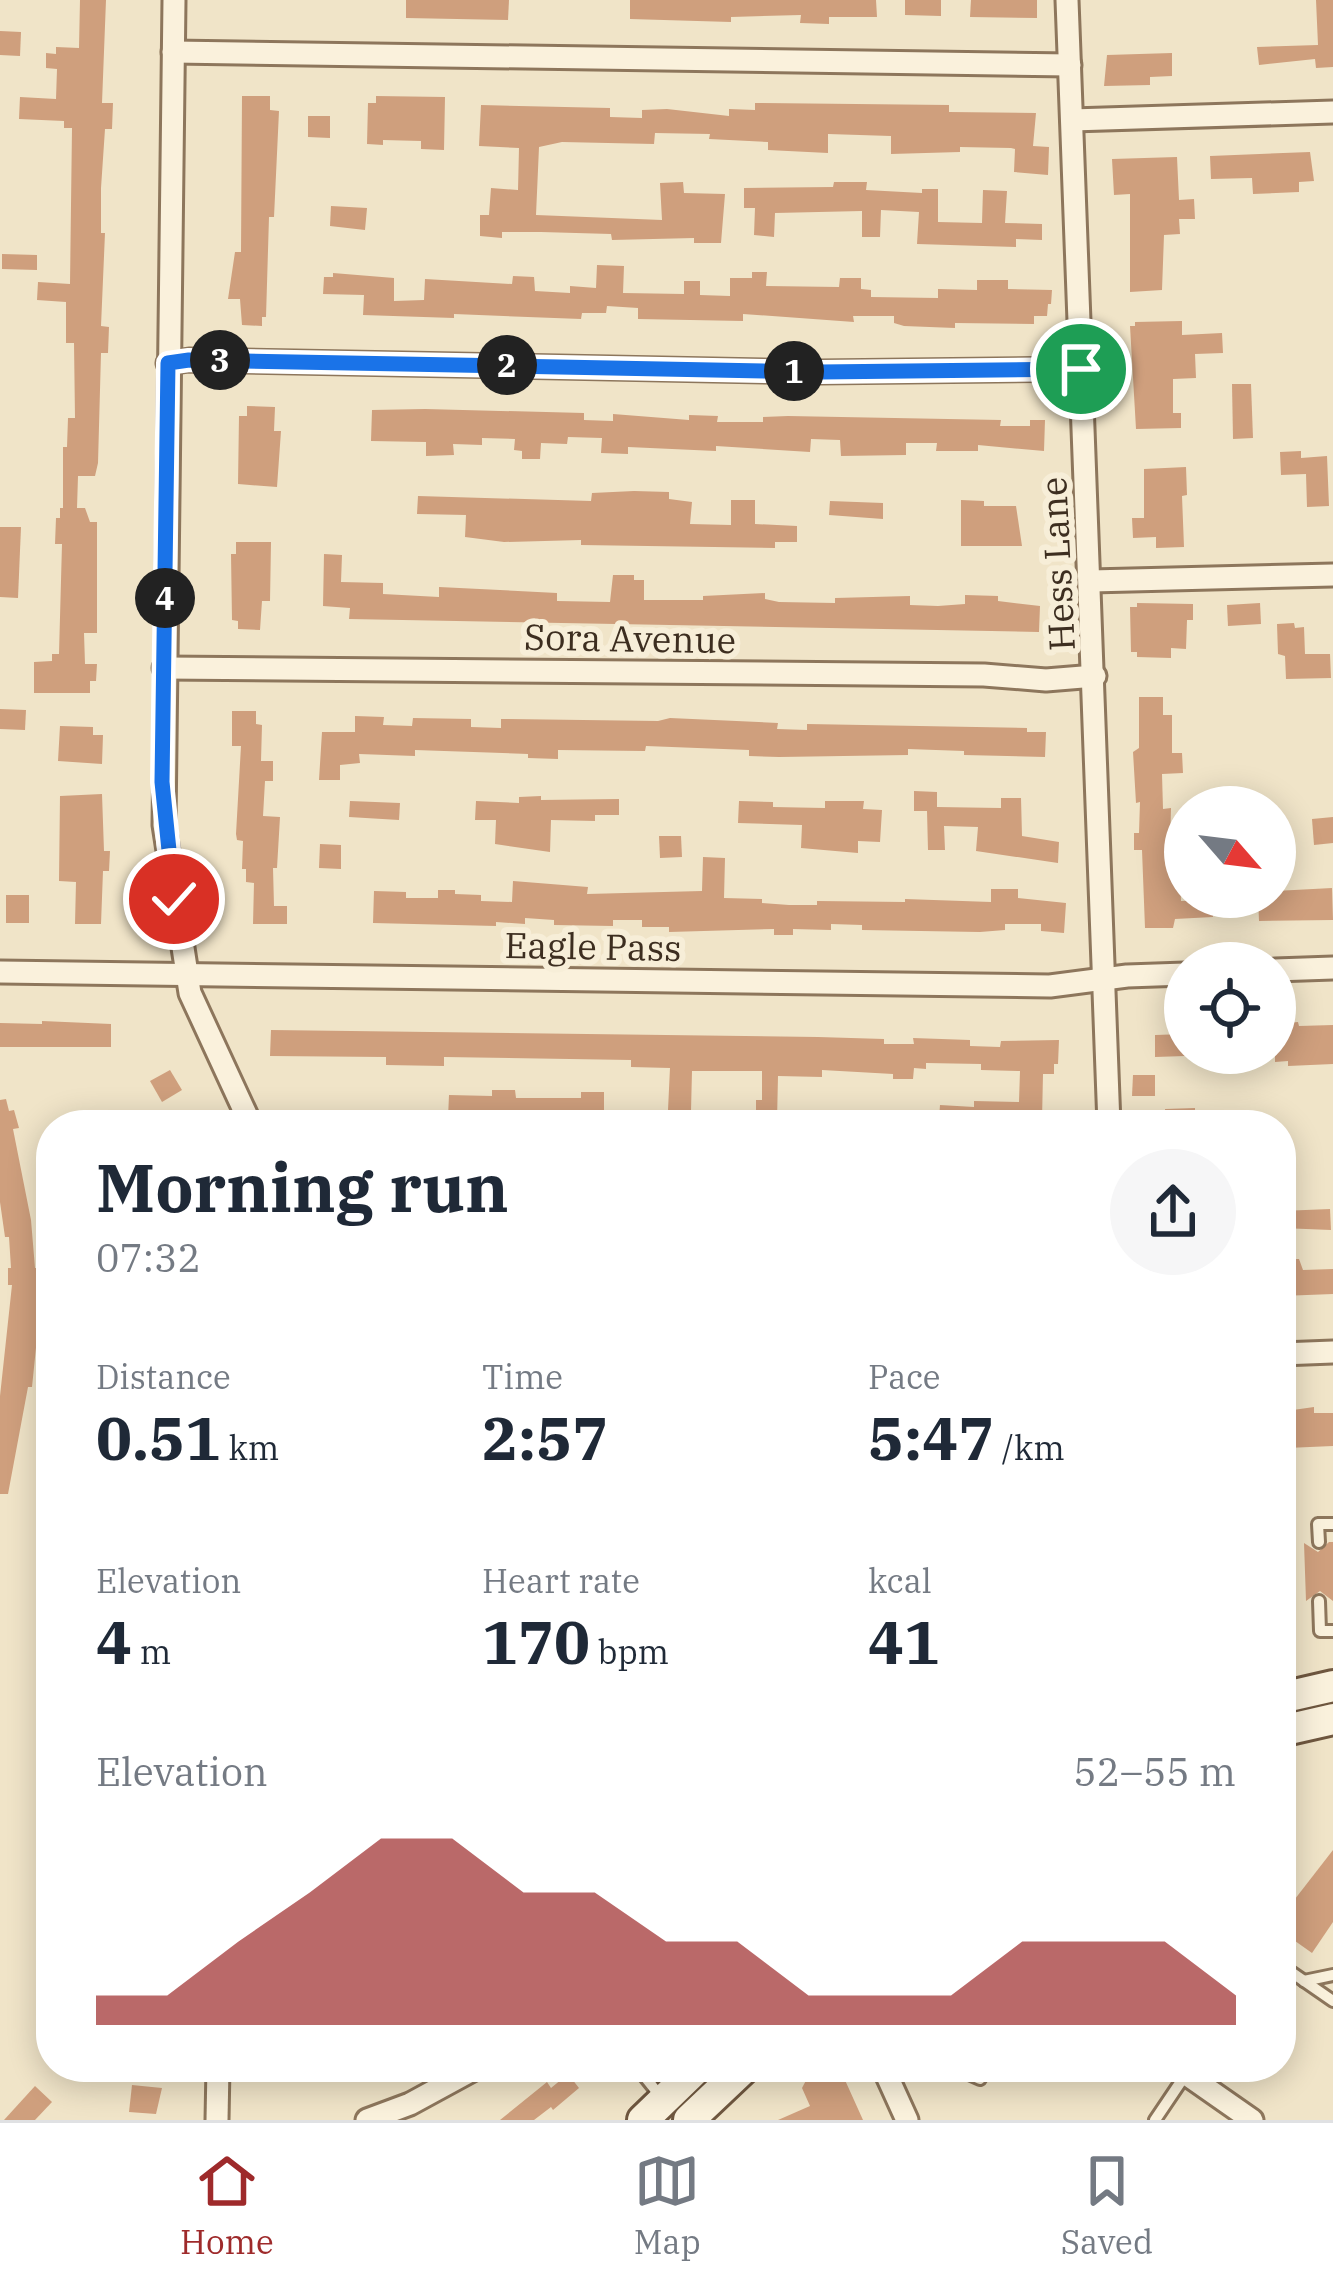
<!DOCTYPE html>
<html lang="en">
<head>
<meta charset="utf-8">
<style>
	body { margin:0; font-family:"IBM Plex Serif",serif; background:#f6f6f7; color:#1f2937; height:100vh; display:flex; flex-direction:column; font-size:45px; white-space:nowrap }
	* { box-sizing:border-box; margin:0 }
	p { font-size:39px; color:#747a83 }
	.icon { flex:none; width:66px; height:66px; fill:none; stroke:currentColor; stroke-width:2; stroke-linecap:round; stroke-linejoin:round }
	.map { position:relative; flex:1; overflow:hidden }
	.panel { position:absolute; left:36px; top:1110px; width:1260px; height:972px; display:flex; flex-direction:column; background:#fff; border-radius:48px; box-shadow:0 6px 30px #0003 }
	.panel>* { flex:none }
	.needle { width:78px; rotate:118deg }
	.tools { position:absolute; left:1164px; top:786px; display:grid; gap:24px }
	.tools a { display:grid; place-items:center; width:132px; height:132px; border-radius:50%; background:#fff; box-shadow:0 6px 30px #0003; font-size:60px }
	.pin { position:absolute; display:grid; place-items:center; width:102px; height:102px; color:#fff; margin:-51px; border:6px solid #fff; border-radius:50%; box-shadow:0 3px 12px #0007 }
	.km { position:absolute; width:60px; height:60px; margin:-30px; border-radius:50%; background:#222; color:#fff; font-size:33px; line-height:60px; text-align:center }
	.round { display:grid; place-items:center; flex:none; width:126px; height:126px; border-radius:63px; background:#f6f6f7 }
	.headline { display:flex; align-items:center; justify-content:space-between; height:204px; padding:0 60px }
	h1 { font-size:66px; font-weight:700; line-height:90px }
	.stats { display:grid; grid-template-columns:repeat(3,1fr); gap:18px; height:204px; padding:12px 60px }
	.stats div { display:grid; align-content:center }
	.stats b { font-size:60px; font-weight:700 }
	.stats small { font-size:33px; font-weight:400 }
	.stats p { font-size:33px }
	.chart { height:336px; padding:24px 60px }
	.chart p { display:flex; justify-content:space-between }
	.chart svg { width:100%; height:216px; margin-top:12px; fill:#9e2a2b; opacity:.7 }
	.dock { display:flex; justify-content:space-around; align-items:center; height:168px; border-top:3px solid #e0e1e3; background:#fff; font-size:33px; color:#747a83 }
	.dock a { display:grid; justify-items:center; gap:6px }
	.dock .active { color:#9e2a2b }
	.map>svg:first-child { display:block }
	.building { fill:#cf9f7d }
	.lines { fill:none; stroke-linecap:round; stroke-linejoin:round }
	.service-casing { stroke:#8d765c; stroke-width:16 }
	.minor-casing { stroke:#8d765c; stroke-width:27 }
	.secondary-casing { stroke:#6f573f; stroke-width:36 }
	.service { stroke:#faf1dc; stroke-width:10 }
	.minor { stroke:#faf1dc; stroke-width:21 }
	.secondary { stroke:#faf1dc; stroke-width:30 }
	.route-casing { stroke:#fff; stroke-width:24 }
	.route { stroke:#1a73e8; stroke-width:15 }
	.labels { text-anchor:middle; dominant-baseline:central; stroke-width:12; stroke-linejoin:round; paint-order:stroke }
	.street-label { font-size:36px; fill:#3d2e20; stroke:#f7eed8 }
</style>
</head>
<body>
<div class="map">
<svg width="1333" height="2120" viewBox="0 0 1333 2120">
	<rect width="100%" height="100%" fill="#f0e4c8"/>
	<!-- building -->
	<g class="building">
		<path d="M 80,0 L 106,0 L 102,103 L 113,103 L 112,129 L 105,129 L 101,188 L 101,233 L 105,233 L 101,326 L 109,327 L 108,353 L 101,353 L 98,463 L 95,476 L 78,476 L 77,508 L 85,508 L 90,522 L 97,522 L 97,633 L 84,633 L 85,664 L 97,664 L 96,681 L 90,681 L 90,693 L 34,693 L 34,662 L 52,661 L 52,654 L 59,654 L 62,544 L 55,544 L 56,518 L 60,518 L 60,508 L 63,508 L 63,447 L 67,447 L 68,418 L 75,418 L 74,343 L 66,343 L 66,302 L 37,300 L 38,282 L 70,284 L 72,128 L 64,128 L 64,121 L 19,119 L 20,97 L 56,99 L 57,69 L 46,68 L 46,53 L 56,54 L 56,47 L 79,48 Z"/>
		<path d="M 406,0 L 509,0 L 508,20 L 406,18 Z"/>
		<path d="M 630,0 L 876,0 L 877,17 L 829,17 L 829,24 L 800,23 L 801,15 L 731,17 L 731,22 L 630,19 Z"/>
		<path d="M 905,0 L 941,0 L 941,16 L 905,15 Z"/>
		<path d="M 971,0 L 1037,0 L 1037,18 L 970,17 Z"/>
		<path d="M 1316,0 L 1333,0 L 1333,67 L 1316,68 L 1315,59 L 1259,65 L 1257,47 L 1318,45 Z"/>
		<path d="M 0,31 L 21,32 L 20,56 L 0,55 Z"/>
		<path d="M 1172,53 L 1172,76 L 1150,77 L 1150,85 L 1104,86 L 1107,55 Z"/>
		<path d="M 242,96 L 270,96 L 270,110 L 279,111 L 274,217 L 269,217 L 266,317 L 262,317 L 262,326 L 242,325 L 240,299 L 228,299 L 235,252 L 241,252 Z"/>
		<path d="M 376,96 L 445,97 L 444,150 L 421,149 L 421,141 L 383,140 L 383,145 L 367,144 L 368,103 L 376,103 Z"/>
		<path d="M 755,103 L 949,105 L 949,112 L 1036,113 L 1033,146 L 1049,147 L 1048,175 L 1014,172 L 1015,149 L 1011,148 L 960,147 L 960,152 L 891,154 L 891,136 L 828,134 L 828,153 L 768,150 L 768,142 L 709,139 L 710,134 L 655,133 L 654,144 L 562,142 L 539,147 L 536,215 L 662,220 L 660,183 L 683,182 L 684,193 L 725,194 L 721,243 L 694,243 L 694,238 L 612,240 L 611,234 L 541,232 L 502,232 L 502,238 L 480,236 L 480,215 L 489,215 L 491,188 L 518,190 L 519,148 L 479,146 L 481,105 L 610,108 L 610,117 L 642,118 L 642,110 L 667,109 L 729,116 L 729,109 L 755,110 Z"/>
		<path d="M 308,116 L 330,116 L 330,138 L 308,137 Z"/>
		<path d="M 1310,152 L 1314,181 L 1299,182 L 1299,192 L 1253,194 L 1252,178 L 1211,179 L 1210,156 Z"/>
		<path d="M 1177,157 L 1179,200 L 1194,199 L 1195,219 L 1179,219 L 1180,234 L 1164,235 L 1162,290 L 1130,292 L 1130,194 L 1114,195 L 1112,159 Z"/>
		<path d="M 834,182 L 867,182 L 866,190 L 922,193 L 922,189 L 938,189 L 938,222 L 982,223 L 983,190 L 1007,191 L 1005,223 L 1042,224 L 1042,240 L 1016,239 L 1016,247 L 917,244 L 919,212 L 881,210 L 880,237 L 862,237 L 862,211 L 775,213 L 774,237 L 754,235 L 755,208 L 744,208 L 744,188 L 833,187 Z"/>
		<path d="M 331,206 L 367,208 L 365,230 L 330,226 Z"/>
		<path d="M 2,254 L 37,255 L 37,270 L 2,269 Z"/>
		<path d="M 597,265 L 624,266 L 623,293 L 684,294 L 684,281 L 700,281 L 700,295 L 730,296 L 730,278 L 752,278 L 752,272 L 767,272 L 766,286 L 839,287 L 840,278 L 861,278 L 861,289 L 871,290 L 871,297 L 938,298 L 938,289 L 977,290 L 977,280 L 1008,280 L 1008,289 L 1052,290 L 1051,304 L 1048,304 L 1047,316 L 1034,316 L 1034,324 L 955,323 L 955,328 L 904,326 L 894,323 L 894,316 L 853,316 L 854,322 L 743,314 L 743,321 L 638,319 L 638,308 L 607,306 L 606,313 L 582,313 L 581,319 L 454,314 L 454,318 L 363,315 L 364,295 L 323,294 L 324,277 L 333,277 L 333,273 L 394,278 L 394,301 L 424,300 L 425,279 L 512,284 L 513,276 L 534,277 L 535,291 L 570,293 L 570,286 L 596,288 Z"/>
		<path d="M 1182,321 L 1182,335 L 1222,333 L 1223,353 L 1195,354 L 1196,378 L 1173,379 L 1173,413 L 1181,413 L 1181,428 L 1136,429 L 1130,326 L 1135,326 L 1135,322 Z"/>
		<path d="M 1232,384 L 1251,384 L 1253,438 L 1233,439 Z"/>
		<path d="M 247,406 L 275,407 L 274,431 L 281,431 L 277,487 L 238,484 L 239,416 L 247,416 Z"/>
		<path d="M 425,409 L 584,413 L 584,420 L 613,421 L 613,414 L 689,420 L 689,415 L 718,416 L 717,422 L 763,422 L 763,417 L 788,416 L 1001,420 L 1000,426 L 1030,426 L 1030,420 L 1045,420 L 1044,451 L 978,445 L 978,451 L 936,451 L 937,443 L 906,443 L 906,455 L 841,456 L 840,440 L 811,439 L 810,452 L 716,446 L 716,451 L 628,447 L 628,454 L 601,453 L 602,438 L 568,437 L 567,444 L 541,443 L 540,459 L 522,459 L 522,451 L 514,450 L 515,439 L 482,438 L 482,445 L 453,444 L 454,455 L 426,456 L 426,442 L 371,441 L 372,410 Z"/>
		<path d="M 1301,451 L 1301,458 L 1327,456 L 1329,506 L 1307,507 L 1306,474 L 1281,475 L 1280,452 Z"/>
		<path d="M 1186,467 L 1187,495 L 1182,496 L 1184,547 L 1156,548 L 1156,537 L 1133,538 L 1132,518 L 1144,518 L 1144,469 Z"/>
		<path d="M 634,491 L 669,492 L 669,499 L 692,502 L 690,524 L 731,525 L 731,500 L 755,500 L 755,524 L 797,526 L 797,542 L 775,542 L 775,548 L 581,545 L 581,540 L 504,542 L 465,537 L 466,515 L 417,514 L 418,496 L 591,501 L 592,493 Z"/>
		<path d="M 961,500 L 984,501 L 984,506 L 1016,506 L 1022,546 L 961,546 Z"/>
		<path d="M 830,501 L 883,503 L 883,519 L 829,515 Z"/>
		<path d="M 0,527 L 21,527 L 18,598 L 0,597 Z"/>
		<path d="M 236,542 L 271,542 L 270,601 L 262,601 L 260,630 L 238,629 L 238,621 L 232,620 L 231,554 L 236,554 Z"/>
		<path d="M 324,554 L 342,555 L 341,582 L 383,583 L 383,594 L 439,597 L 439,587 L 557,593 L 557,601 L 610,602 L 613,575 L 634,575 L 634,580 L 644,580 L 644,600 L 703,600 L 703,596 L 765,593 L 765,599 L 779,602 L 835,603 L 835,598 L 910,596 L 910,605 L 938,606 L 965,604 L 965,595 L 998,596 L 998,601 L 1040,606 L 1039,632 L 349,619 L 350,608 L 323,606 Z"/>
		<path d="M 1137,603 L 1193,604 L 1193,620 L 1187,620 L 1186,649 L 1171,648 L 1171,658 L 1137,657 L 1137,652 L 1131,652 L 1130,607 L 1137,607 Z"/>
		<path d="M 1260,603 L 1261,624 L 1228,626 L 1227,605 Z"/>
		<path d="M 1294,623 L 1295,628 L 1304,627 L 1305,654 L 1330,654 L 1331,678 L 1286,679 L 1285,656 L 1278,654 L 1277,624 Z"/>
		<path d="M 1139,697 L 1163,697 L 1163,715 L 1172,715 L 1172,753 L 1182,753 L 1183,773 L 1162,774 L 1163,809 L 1171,808 L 1170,849 L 1179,849 L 1181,901 L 1212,900 L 1213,917 L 1175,919 L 1173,928 L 1145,928 L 1142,850 L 1134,850 L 1134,833 L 1139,833 L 1140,802 L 1136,803 L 1133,752 L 1139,748 Z"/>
		<path d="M 0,709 L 26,710 L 25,730 L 0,729 Z"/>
		<path d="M 232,711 L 256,711 L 256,724 L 262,725 L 261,761 L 273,761 L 273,781 L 265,781 L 263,816 L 280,817 L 277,868 L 273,868 L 274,906 L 287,906 L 287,924 L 253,924 L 254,883 L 246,882 L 246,869 L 242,869 L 243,841 L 237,840 L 236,834 L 241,746 L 232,746 Z"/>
		<path d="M 355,716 L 384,717 L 383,725 L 412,726 L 413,718 L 471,719 L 471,727 L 501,728 L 501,719 L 658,721 L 670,718 L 778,723 L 777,729 L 807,730 L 807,724 L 1027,728 L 1027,732 L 1046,732 L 1045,757 L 964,755 L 964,751 L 908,749 L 908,755 L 779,757 L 749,756 L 749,750 L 646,746 L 645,751 L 558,750 L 558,759 L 528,758 L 528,754 L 415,750 L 415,756 L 359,754 L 360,763 L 340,765 L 340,780 L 319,780 L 322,732 L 355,732 Z"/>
		<path d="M 60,726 L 93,727 L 93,735 L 103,735 L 102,764 L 58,761 Z"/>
		<path d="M 914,791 L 937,792 L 937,807 L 1001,808 L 1001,798 L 1021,798 L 1022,836 L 1059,842 L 1058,863 L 976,851 L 978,827 L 944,826 L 945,850 L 928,850 L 927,811 L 914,811 Z"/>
		<path d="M 102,794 L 104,851 L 110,851 L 109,871 L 103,871 L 101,924 L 75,924 L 76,882 L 59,881 L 60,796 Z"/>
		<path d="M 541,796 L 541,800 L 619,799 L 619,815 L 595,815 L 595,821 L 551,820 L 550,852 L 495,844 L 496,820 L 475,820 L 476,801 L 519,803 L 519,797 Z"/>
		<path d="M 350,801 L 400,803 L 399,820 L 349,817 Z"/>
		<path d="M 739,801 L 773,802 L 773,807 L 825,808 L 825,801 L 864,801 L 863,809 L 882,810 L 880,842 L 858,841 L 858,853 L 801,848 L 802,825 L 738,823 Z"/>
		<path d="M 1333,817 L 1333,843 L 1314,845 L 1312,819 Z"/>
		<path d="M 659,836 L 681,836 L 682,857 L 660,858 Z"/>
		<path d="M 320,844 L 341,845 L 341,869 L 319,868 Z"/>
		<path d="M 703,857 L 725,858 L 724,898 L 762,899 L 762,903 L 789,905 L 817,905 L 817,901 L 905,902 L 905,899 L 991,902 L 991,889 L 1018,889 L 1018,898 L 1066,903 L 1064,933 L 1041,931 L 1041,924 L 1005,924 L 1005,930 L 980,932 L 862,930 L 862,925 L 831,924 L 831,930 L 793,929 L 793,935 L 774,935 L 774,929 L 669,932 L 669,927 L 642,927 L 642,920 L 613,920 L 613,926 L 554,925 L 554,920 L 525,918 L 525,924 L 496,922 L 496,926 L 373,923 L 374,891 L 406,892 L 406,898 L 438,898 L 438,890 L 455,890 L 455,894 L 481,895 L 481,901 L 512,902 L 513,881 L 588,887 L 587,894 L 702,891 Z"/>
		<path d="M 1332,888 L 1333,920 L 1259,921 L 1258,897 L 1275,897 L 1275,891 Z"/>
		<rect x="6" y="895" width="23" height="28"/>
		<path d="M 42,1021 L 111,1024 L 111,1047 L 0,1047 L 0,1023 L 42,1024 Z"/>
		<path d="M 1298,1022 L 1299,1026 L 1333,1025 L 1333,1064 L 1288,1066 L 1288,1061 L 1275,1062 L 1275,1024 Z"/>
		<path d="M 271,1030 L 818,1037 L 884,1039 L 884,1044 L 914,1044 L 913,1038 L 970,1040 L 970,1046 L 1000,1047 L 1001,1041 L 1059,1040 L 1058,1064 L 1054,1064 L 1054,1074 L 1043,1074 L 1042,1120 L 996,1119 L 996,1124 L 939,1119 L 940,1105 L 974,1107 L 974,1101 L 1019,1102 L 1020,1071 L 981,1070 L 981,1064 L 926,1063 L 926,1069 L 914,1068 L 913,1079 L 893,1079 L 893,1074 L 822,1070 L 822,1077 L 778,1076 L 777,1121 L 756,1121 L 756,1100 L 762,1100 L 762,1071 L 692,1071 L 691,1111 L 668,1110 L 670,1068 L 631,1067 L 631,1060 L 444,1057 L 444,1066 L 386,1065 L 386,1057 L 270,1056 Z"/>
		<path d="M 1185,1034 L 1185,1056 L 1155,1057 L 1155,1035 Z"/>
		<path d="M 170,1070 L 182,1090 L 162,1102 L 150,1081 Z"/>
		<path d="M 1133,1075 L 1155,1075 L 1155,1096 L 1132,1096 Z"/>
		<path d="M 492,1090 L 515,1090 L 516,1098 L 581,1098 L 581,1092 L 604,1092 L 604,1117 L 536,1117 L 536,1112 L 475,1113 L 475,1117 L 468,1119 L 448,1118 L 449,1095 L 492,1096 Z"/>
		<path d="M 6,1099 L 9,1111 L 14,1110 L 19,1128 L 13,1129 L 31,1220 L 35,1268 L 47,1268 L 47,1328 L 38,1328 L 32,1387 L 28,1387 L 8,1494 L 0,1494 L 0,1396 L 12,1285 L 8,1285 L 8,1268 L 11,1268 L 9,1237 L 5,1237 L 0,1202 L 0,1100 Z"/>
		<path d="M 1195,1108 L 1195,1125 L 1166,1125 L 1165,1109 Z"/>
		<path d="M 1330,1209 L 1331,1230 L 1281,1228 L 1281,1211 Z"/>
		<path d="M 1284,1259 L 1299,1259 L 1303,1270 L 1333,1269 L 1333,1294 L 1281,1296 Z"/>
		<path d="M 1314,1407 L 1314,1413 L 1333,1413 L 1333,1446 L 1287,1448 L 1286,1411 Z"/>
		<path d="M 1329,1542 L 1333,1542 L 1333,1601 L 1320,1591 L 1306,1601 L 1304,1543 L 1318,1552 Z"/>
		<path d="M 1333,1850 L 1333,1922 L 1312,1953 L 1281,1931 L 1281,1917 Z"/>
		<path d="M 820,2067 L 834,2072 L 840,2069 L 863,2120 L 778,2120 L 810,2106 L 802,2088 L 811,2071 Z"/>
		<path d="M 568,2074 L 579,2088 L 553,2110 L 551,2107 L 534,2120 L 500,2120 L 547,2082 L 551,2088 Z"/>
		<path d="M 132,2085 L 162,2088 L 156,2114 L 129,2112 Z"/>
		<path d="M 35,2086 L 52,2102 L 35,2120 L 4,2120 Z"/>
	</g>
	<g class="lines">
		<!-- service casing -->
		<g class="service-casing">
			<g id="service">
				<path d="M 1319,1542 L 1318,1524 L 1333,1524"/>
				<path d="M 1319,1601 L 1320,1631 L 1333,1631"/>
				<path d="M 1281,1965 L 1333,2001"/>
				<path d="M 1304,1981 L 1333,1975"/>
				<path d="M 637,2067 L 661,2097"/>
				<path d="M 953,2067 L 980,2079"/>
				<path d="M 1155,2120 L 1186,2074"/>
			</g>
		</g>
		<!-- minor casing -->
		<g class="minor-casing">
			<g id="minor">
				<path d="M 174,0 L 164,825 L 190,993 L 251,1125"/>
				<path d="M 1067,0 L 1109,1125"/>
				<path d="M 173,52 L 1070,65"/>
				<path d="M 1072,120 L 1333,112"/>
				<path d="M 168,363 L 189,360 L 820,372 L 1081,369"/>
				<path d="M 1091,581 L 1333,575"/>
				<path d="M 164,668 L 984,675 L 1046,680 L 1095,676"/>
				<path d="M 1275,970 L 1333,968"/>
				<path d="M 0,972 L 1050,986 L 1127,976 L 1185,974"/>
				<path d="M 1281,1354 L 1333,1352"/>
				<path d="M 883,2067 L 907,2120"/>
				<path d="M 1176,2067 L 1252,2120"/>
				<path d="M 217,2120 L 218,2067"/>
				<path d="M 367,2120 L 410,2104 L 478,2067"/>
			</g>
		</g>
		<!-- secondary casing -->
		<g class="secondary-casing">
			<g id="secondary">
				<path d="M 1281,1698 L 1333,1686"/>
				<path d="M 1281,1731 L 1333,1719"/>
				<path d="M 643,2120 L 698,2067"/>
				<path d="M 689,2120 L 745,2067"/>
			</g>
		</g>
		<!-- service -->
		<use href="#service" class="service"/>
		<!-- minor -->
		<use href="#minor" class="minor"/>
		<!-- secondary -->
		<use href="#secondary" class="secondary"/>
	</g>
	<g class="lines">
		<!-- route casing -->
		<g class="route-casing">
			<path id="route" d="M 174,899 L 162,782 L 168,363 L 189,360 L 820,372 L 1081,369"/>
		</g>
		<!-- route -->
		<use href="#route" class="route"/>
	</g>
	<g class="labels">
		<!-- street labels -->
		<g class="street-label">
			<text transform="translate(1057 564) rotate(-93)">Hess Lane</text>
			<text transform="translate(630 638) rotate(1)">Sora Avenue</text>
			<text transform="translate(593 946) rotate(1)">Eagle Pass</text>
		</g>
	</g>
</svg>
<div class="tools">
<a><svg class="needle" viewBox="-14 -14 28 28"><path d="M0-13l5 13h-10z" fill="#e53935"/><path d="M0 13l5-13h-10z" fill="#747a83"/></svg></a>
<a><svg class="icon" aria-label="locate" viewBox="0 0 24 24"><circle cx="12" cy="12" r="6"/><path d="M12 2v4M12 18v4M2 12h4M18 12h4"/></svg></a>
</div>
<div class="pin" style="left:1081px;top:369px;background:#1e9e55"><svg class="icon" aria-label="arrive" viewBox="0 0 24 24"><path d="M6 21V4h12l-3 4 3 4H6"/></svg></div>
<div class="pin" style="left:174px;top:899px;background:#d93025"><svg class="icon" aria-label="check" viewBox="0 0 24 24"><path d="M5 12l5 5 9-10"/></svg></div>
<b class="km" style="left:794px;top:371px">1</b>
<b class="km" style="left:507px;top:365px">2</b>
<b class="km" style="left:220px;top:360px">3</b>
<b class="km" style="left:165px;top:598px">4</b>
<section class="panel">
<div class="headline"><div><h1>Morning run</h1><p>07:32</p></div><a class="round"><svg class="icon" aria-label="share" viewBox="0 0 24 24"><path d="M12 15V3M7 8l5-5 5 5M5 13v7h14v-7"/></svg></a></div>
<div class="stats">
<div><p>Distance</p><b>0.51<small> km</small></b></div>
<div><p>Time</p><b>2:57</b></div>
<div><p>Pace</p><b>5:47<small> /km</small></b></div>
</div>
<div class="stats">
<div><p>Elevation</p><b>4<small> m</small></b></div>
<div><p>Heart rate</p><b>170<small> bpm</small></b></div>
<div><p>kcal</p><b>41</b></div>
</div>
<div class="chart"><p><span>Elevation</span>52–55 m</p>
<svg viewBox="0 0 160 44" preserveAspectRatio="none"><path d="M0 44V38L10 38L20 27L30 17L40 6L50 6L60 17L70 17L80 27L90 27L100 38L110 38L120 38L130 27L140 27L150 27L160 38V44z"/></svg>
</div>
</section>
</div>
<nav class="dock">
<a class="active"><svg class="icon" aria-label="home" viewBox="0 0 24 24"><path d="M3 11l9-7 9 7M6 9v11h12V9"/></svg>Home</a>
<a><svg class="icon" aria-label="map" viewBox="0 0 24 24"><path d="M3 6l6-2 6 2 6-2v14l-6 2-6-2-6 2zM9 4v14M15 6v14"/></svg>Map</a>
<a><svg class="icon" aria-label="saved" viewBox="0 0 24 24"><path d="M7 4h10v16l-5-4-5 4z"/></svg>Saved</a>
</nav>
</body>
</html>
